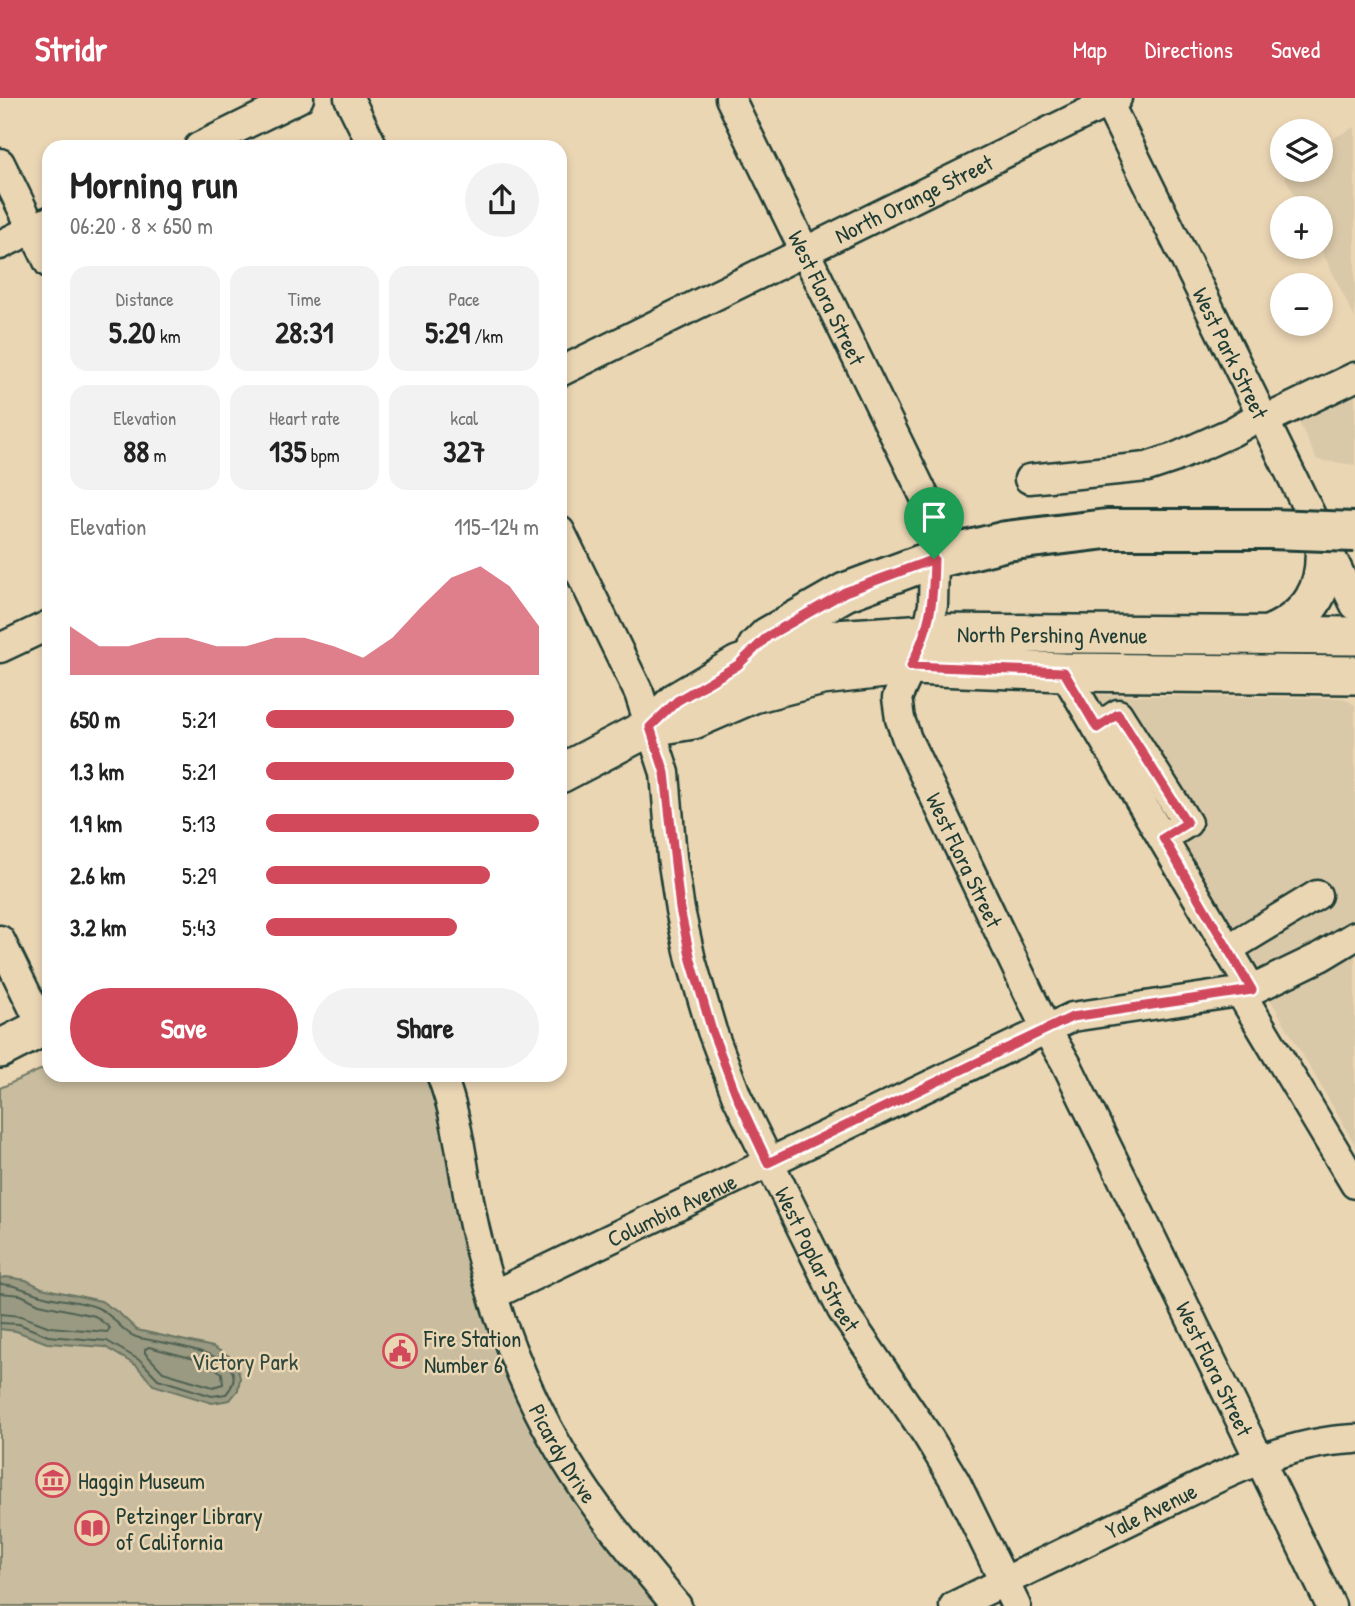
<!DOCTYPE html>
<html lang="en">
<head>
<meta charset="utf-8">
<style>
	body { margin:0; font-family:"Patrick Hand",sans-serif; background:#f2f2f2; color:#222; height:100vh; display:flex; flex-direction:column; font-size:26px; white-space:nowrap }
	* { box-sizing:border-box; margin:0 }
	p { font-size:23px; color:#767676 }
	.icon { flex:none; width:38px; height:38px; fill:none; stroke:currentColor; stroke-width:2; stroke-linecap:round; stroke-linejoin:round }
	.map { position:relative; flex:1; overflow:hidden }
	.side { position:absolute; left:42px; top:42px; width:525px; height:942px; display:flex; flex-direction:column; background:#fff; border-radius:21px; box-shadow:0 4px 10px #0003 }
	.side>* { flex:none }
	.buttons { position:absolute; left:1270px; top:21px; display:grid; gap:14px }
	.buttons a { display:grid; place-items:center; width:63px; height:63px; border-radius:50%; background:#fff; box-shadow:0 4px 10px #0003; font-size:35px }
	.pin { position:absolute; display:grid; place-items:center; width:60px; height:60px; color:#fff; margin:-72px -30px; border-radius:50% 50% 50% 0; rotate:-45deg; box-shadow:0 0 7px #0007 }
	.pin .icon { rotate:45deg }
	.round { display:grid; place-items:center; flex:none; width:74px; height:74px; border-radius:37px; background:#f2f2f2 }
	.overview { display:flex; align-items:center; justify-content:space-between; height:119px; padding:0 28px }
	h1 { font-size:38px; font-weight:700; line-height:52px }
	.metrics { display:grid; grid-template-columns:repeat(3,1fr); gap:10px; height:119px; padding:7px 28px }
	.metrics div { display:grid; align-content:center; border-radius:18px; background:#f2f2f2; text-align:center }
	.metrics b { font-size:30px; font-weight:700 }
	.metrics small { font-size:19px; font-weight:400 }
	.metrics p { font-size:19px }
	.chart { height:196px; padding:14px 28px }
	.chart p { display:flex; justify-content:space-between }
	.chart svg { width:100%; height:126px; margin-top:7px; fill:#d1495b; opacity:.7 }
	.action { display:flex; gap:14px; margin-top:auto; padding:14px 28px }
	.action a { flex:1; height:80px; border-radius:42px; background:#d1495b; color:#fff; font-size:28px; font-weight:700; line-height:80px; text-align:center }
	.action a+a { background:#f2f2f2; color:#222 }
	ul { padding:0 28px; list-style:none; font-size:23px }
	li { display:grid; grid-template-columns:112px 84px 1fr; align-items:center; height:52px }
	li i { height:18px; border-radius:9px; background:#d1495b }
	header { display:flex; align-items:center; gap:42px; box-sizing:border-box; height:98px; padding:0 35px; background:#d1495b; color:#fff }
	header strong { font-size:33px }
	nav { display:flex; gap:38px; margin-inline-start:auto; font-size:24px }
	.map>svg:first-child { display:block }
	.built { fill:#dac9a9 }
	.green { fill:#cabd9f; stroke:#747d6a; stroke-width:2 }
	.water { fill:#9a9a82; stroke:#697563; stroke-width:2 }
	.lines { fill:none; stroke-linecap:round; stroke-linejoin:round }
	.shore { stroke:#506253; stroke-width:2 }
	.minor-casing { stroke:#1f3d34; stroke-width:33 }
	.major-casing { stroke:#1f3d34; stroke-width:42 }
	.highway-casing { stroke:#1f3d34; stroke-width:44 }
	.minor { stroke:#ebd6b4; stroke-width:28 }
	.major { stroke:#ebd6b4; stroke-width:37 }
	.highway { stroke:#ebd6b4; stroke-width:38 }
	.highway-bridge-casing { stroke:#1f3d34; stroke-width:44; stroke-linecap:butt }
	.highway-bridge { stroke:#ebd6b4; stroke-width:38 }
	.route-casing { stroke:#fff; stroke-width:14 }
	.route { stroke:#d1495b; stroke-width:9 }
	.labels { text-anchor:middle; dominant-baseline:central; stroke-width:5; stroke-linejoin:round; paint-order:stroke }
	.street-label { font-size:23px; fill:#1f3d34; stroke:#ebd6b4 }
	.poi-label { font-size:23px; fill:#1f3d34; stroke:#ebd6b4; text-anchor:start }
	.park-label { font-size:23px; fill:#304a3f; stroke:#ebd6b4 }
</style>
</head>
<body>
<header>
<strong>Stridr</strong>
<nav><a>Map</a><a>Directions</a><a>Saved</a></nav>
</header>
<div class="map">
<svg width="1355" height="1508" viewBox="0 0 1355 1508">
	<rect width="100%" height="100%" fill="#ebd6b4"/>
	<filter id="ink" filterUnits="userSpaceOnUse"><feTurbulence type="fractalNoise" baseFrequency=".0143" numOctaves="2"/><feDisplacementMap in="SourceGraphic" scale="14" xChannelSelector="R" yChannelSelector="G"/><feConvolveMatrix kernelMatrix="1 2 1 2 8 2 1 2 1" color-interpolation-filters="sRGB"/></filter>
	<g filter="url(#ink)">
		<!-- built -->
		<g class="built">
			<path d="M 1355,29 L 1355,221 L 1320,149 L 1321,110 L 1301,110 L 1279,67 L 1283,65 L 1283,72 L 1321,72 L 1321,46 Z"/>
			<path d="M 1355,278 L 1355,367 L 1317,362 L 1292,310 Z"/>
			<path d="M 1093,597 L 1344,600 L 1355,607 L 1355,1047 Z"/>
		</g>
		<!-- green -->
		<path class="green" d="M 49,968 L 49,976 L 429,977 L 440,1018 L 455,1110 L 473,1175 L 498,1245 L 677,1508 L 0,1508 L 0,990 Z"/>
		<!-- water -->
		<path class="water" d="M 6,1179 L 26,1182 L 42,1190 L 101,1203 L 119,1215 L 137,1232 L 213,1249 L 229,1258 L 237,1268 L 240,1280 L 238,1292 L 230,1302 L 212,1305 L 153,1287 L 137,1268 L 105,1249 L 47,1245 L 16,1233 L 0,1231 L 0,1180 Z"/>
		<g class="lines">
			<!-- shore -->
			<g class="shore">
				<path d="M 0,1186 C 16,1186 26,1193 41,1197 C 59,1203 81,1202 98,1210 C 113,1216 122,1235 136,1239 C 156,1245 263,1254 226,1296 L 212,1298 L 158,1281 L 141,1263 L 107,1243 L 48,1238 L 19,1226 L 0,1225"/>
				<path d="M 0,1195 L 21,1197 L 39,1206 L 95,1218 L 110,1230 L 107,1234 L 50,1229 L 21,1218 L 0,1216"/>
				<path d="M 149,1249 L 206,1264 L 222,1275 L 223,1286 L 213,1289 L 163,1274 L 145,1255 L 145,1251 Z"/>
			</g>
			<!-- minor casing -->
			<g class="minor-casing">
				<g id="minor">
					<path d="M 349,0 L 373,49"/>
					<path id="s1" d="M 730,0 L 935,420 L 933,507 L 927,535 L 897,600 L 900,621 L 907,641 L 1046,931 L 1066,965 L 1331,1508"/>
					<path id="s2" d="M 1106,0 L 1355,507"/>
					<path d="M 199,49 L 299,0"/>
					<path d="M 0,65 L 49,165"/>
					<path d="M 0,147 L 49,123"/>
					<path id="s3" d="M 560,274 L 1117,0"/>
					<path d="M 1263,323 L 1355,279"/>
					<path d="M 1029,381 L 1147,369 L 1174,360 L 1232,334 L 1261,317"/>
					<path id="s4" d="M 560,433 L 639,595 L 665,675 L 672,759 L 680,812 L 691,862 L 712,933 L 737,999 L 842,1212 L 927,1337 L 955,1383 L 1016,1508"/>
					<path d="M 0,550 L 49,527"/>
					<path d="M 1097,630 L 1118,616 L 1187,725 L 1163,740"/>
					<path d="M 0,842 L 43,930"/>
					<path d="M 1228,851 L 1317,797"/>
					<path d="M 1252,892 L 1320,859 L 1355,838"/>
					<path d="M 1240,894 L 1355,1086"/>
					<path id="s5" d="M 441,976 C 461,1027 463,1080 475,1132 C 497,1230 538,1328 597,1409 C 622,1443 650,1476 677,1508"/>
					<path id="s6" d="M 493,1197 L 1072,919 L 1252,892 L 1064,574"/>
					<path id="s7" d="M 954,1508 C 1016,1478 1079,1447 1141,1417 C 1209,1384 1278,1344 1355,1341"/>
				</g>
			</g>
			<!-- major casing -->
			<g class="major-casing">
				<g id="major">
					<path d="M 1269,537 C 1310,519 1327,492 1324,447"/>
					<path d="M 757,549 L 768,538 L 845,494 L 934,461"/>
					<path d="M 651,629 L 693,622 L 753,596 L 822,578 L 911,568 L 1064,574 L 1355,577"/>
					<path id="s8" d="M 560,676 L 650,629 L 677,603 L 738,567 L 786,550 L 835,541 L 927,535 L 1355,538"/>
					<path d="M 0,951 L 49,926"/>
				</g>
			</g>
			<!-- highway casing -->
			<g class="highway-casing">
				<path id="highway" d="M 934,461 L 1006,443 L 1107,431 L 1270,431"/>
			</g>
			<!-- minor -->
			<use href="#minor" class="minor"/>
			<!-- major -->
			<use href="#major" class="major"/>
			<!-- highway -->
			<use href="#highway" class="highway"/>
			<!-- highway-bridge casing -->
			<g class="highway-bridge-casing">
				<path id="highway-bridge" d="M 1270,431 L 1355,434"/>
			</g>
			<!-- highway-bridge -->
			<use href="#highway-bridge" class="highway-bridge"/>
		</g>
	</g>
	<g class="lines" filter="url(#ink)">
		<!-- route casing -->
		<g class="route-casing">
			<path id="route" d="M 934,461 C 933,508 931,526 911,568 L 1064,574 L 1097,630 L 1118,616 L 1187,725 L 1163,740 L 1252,892 L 1072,919 L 768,1065 L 737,999 L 712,933 L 691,862 L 680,811 L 665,675 L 650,629 L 677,603 L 738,567 L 768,538 L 845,494 Z"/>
		</g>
		<!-- route -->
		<use href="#route" class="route"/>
	</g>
	<!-- icons -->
	<defs>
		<g id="civic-ring" transform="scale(1.75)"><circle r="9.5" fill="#ebd6b4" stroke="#d1495b" stroke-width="1.5"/><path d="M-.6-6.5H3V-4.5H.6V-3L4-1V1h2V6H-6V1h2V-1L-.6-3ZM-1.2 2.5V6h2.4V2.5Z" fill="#d1495b"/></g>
		<g id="museum-ring" transform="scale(1.75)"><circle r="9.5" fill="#ebd6b4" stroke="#d1495b" stroke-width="1.5"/><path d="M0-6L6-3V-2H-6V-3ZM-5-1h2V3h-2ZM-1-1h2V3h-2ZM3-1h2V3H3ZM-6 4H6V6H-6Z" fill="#d1495b"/></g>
		<g id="library-ring" transform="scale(1.75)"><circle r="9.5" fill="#ebd6b4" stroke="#d1495b" stroke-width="1.5"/><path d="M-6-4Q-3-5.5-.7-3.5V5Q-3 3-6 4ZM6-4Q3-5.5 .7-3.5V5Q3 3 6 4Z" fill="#d1495b"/></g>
	</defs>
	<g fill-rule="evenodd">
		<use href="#civic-ring" x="400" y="1253"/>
		<use href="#museum-ring" x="53" y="1382"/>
		<use href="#library-ring" x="92" y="1430"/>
	</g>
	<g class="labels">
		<!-- street labels -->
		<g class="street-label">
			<text stroke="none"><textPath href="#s3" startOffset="394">North Orange Street</textPath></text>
			<text stroke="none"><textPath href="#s1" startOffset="222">West Flora Street</textPath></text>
			<text stroke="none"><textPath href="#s2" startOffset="284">West Park Street</textPath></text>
			<text stroke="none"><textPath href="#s8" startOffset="528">North Pershing Avenue</textPath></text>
			<text stroke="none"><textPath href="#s1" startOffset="831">West Flora Street</textPath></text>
			<text stroke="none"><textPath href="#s6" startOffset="198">Columbia Avenue</textPath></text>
			<text stroke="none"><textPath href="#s4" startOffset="779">West Poplar Street</textPath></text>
			<text stroke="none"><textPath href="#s1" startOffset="1398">West Flora Street</textPath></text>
			<text stroke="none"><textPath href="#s5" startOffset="401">Picardy Drive</textPath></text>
			<text stroke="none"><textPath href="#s7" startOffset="219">Yale Avenue</textPath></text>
		</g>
		<!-- poi labels -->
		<g class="poi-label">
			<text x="424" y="1240">Fire Station<tspan x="424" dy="26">Number 6</tspan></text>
			<text x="78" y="1382">Haggin Museum</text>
			<text x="116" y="1417">Petzinger Library<tspan x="116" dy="26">of California</tspan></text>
		</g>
		<!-- park labels -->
		<g class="park-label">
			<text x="245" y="1263">Victory Park</text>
		</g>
	</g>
</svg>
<div class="buttons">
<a><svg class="icon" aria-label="layers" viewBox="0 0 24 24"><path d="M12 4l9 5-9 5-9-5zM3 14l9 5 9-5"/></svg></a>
<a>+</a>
<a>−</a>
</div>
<div class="pin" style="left:934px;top:461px;background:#1e9e55"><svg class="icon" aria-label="arrive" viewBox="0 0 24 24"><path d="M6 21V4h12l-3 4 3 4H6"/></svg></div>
<section class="side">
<div class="overview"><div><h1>Morning run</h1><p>06:20 · 8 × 650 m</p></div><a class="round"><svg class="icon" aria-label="share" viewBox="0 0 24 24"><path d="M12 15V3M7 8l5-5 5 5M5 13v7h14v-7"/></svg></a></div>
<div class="metrics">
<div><p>Distance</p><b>5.20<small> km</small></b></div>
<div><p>Time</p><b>28:31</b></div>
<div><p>Pace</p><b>5:29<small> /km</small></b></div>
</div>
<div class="metrics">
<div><p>Elevation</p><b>88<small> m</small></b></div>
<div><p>Heart rate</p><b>135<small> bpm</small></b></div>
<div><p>kcal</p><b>327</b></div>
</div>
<div class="chart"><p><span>Elevation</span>115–124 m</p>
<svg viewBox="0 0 160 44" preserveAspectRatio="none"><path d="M0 44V27L10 34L20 34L30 31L40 31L50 34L60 34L70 31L80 31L90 34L100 38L110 31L120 20L130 10L140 6L150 13L160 27V44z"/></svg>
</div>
<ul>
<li><b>650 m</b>5:21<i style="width:91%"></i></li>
<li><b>1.3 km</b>5:21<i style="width:91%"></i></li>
<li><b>1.9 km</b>5:13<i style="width:100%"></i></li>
<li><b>2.6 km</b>5:29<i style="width:82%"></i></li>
<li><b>3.2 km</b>5:43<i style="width:70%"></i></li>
</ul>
<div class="action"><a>Save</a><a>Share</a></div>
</section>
</div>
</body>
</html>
